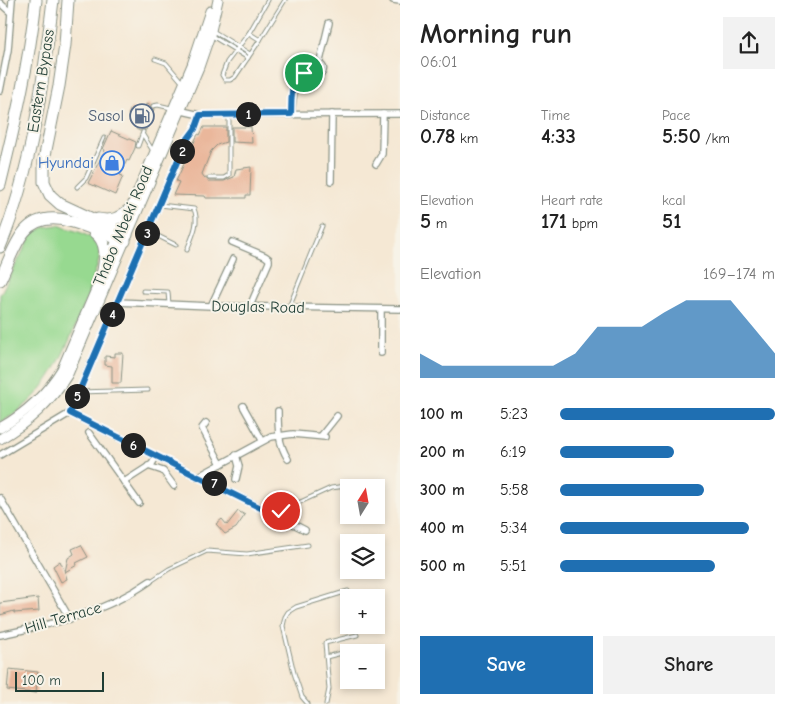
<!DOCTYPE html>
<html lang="en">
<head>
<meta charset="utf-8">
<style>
	body { margin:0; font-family:"Comic Neue",sans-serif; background:#f2f2f2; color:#222; height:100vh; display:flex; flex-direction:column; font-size:19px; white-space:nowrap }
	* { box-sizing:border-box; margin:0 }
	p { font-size:16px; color:#767676 }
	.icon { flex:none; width:28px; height:28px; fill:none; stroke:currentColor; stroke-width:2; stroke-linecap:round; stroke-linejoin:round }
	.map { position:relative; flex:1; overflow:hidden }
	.sheet { display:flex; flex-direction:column; background:#fff; width:395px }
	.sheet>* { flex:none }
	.needle { width:32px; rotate:11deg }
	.controls { position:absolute; left:340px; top:479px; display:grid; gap:10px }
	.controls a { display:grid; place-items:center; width:45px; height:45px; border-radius:0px; background:#fff; box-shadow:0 2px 8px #0003; font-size:25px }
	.scale { position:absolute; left:15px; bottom:12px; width:89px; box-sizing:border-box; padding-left:5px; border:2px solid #1f3d34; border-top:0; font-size:14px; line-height:18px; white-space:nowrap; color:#1f3d34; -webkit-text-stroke:4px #f7f3e8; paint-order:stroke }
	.pin { position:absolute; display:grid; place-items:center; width:42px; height:42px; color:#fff; margin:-21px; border:2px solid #fff; border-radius:50%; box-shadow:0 1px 5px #0007 }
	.km { position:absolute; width:25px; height:25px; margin:-12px; border-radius:50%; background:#222; color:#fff; font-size:14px; line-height:25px; text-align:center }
	.round { display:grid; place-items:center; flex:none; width:52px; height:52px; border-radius:0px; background:#f2f2f2 }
	.head { display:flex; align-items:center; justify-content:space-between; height:85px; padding:0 20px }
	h1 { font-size:28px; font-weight:700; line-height:38px }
	.metrics { display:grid; grid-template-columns:repeat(3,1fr); gap:8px; height:85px; padding:5px 20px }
	.metrics div { display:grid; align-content:center }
	.metrics b { font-size:21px; font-weight:700 }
	.metrics small { font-size:14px; font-weight:400 }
	.metrics p { font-size:14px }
	.chart { height:140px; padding:10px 20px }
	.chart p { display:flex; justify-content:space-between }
	.chart svg { width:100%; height:90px; margin-top:5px; fill:#1f6fb2; opacity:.7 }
	.button { display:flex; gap:10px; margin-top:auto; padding:10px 20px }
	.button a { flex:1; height:58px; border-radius:0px; background:#1f6fb2; color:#fff; font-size:20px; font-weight:700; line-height:58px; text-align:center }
	.button a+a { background:#f2f2f2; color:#222 }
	ul { padding:0 20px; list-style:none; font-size:16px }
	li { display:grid; grid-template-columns:80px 60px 1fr; align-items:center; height:38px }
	li i { height:12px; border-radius:6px; background:#1f6fb2 }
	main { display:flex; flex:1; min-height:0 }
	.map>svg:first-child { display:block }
	.green { fill:#97d990; stroke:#5b8b62 }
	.building { fill:#eab79b }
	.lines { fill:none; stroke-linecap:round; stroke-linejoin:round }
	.service-casing { stroke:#8a9284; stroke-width:5 }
	.minor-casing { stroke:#8a9284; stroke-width:8 }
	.secondary-casing { stroke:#8a9284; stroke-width:11 }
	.motorway-casing { stroke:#8a9284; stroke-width:13 }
	.service { stroke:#fff; stroke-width:3 }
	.minor { stroke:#fff; stroke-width:5.5 }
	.secondary { stroke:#fff; stroke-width:9 }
	.motorway { stroke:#fff; stroke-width:11 }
	.route-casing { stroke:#fff; stroke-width:10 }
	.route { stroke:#1f6fb2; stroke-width:6 }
	.labels { text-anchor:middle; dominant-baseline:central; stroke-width:4; stroke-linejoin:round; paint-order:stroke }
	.street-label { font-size:16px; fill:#1f3d34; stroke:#f7f3e8 }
	.service-label { font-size:16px; fill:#4e5e75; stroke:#f7f3e8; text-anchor:end }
	.shop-label { font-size:16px; fill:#366cbe; stroke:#f7f3e8; text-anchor:end }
</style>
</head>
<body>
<main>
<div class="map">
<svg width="400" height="704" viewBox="0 0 400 704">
	<rect width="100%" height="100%" fill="#f7f3e8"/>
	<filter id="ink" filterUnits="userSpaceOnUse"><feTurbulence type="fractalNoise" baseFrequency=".02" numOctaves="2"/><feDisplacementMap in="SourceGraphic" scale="10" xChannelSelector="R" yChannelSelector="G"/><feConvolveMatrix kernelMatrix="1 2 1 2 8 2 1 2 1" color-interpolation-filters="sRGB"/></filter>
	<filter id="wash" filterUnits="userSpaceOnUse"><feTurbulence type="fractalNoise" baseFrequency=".0096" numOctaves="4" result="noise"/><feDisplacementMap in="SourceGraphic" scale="20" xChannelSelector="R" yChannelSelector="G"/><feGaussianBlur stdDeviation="1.12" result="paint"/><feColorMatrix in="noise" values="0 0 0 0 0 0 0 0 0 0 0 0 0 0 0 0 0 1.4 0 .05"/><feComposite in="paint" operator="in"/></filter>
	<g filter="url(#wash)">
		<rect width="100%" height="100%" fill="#f5e8d4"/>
		<!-- green -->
		<path class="green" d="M 58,225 L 82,233 L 99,242 C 104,261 90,277 88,296 C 71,335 57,380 22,408 C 16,414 7,418 0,423 L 0,295 L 32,234 L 44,227 Z"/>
		<g id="blocks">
			<!-- building -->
			<g class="building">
				<path d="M 146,104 L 150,105 L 151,109 L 154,109 L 146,130 L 143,129 L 140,131 L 136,129 L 139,120 L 128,115 L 131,108 L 143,113 Z"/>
				<path d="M 204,127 L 226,127 L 226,142 L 217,145 L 211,151 L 204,169 L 202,174 L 204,177 L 209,181 L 224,181 L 234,177 L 236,169 L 251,167 L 250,195 L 246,195 L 246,198 L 206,198 L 205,196 L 173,195 L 179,182 L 176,181 L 198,134 L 200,135 Z"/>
				<path d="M 232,127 L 251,127 L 252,143 L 232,142 Z"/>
				<path d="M 111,131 L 136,142 L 135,148 L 129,161 L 127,160 L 120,175 L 123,176 L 115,195 L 88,183 L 105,150 L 103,149 Z"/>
				<path d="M 115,353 L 123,353 L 121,383 L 112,383 L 112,366 L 105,365 L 105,356 L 115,357 Z"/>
				<path d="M 238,511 L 245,515 L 236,528 L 225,534 L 216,524 L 222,519 L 227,525 Z"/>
				<path d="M 81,545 L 88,557 L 76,563 L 77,565 L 65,572 L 67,579 L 61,582 L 53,566 L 60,561 L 65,572 L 68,558 L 74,554 L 72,549 Z"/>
				<path d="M 38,598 L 39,611 L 14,613 L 14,611 L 0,615 L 0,603 Z"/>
				<path d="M 9,669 L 38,672 L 36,693 L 7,690 Z"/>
			</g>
		</g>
	</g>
	<g filter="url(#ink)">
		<use href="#blocks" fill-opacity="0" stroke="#8a9284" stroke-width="1"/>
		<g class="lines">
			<!-- service casing -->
			<g class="service-casing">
				<g id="service">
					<path d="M 268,0 L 249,33 L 227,62 L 222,75 L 225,80 L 230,80 L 235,77 L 260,40 L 285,0"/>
					<path d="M 213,31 L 250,54"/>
					<path d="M 249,33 L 260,40"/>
					<path d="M 212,36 L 248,58"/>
					<path d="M 155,59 L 166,63 L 182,82"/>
					<path d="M 153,106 L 158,105 L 171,108"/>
					<path d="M 143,135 L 153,151"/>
					<path d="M 138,146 L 143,132"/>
					<path d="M 209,178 L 224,178 L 229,175 L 229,115"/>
					<path d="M 77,187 L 86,178 L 104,138"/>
					<path d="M 160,205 L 194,209 C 200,222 192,237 187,250"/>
					<path d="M 148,231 L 176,245"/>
					<path d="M 143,291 L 168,292 L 169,304"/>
					<path d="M 289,307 L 322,226"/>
					<path d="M 79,392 L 148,390"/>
					<path d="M 274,514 L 331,488 L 353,485"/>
					<path d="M 151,581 L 169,569 L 207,551 L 247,554 L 308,545"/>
					<path d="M 326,657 L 358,649"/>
					<path d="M 308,704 L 302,697 L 294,673 L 283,626 L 285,617 L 288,612 L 296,607 L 348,591"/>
					<path d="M 326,704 L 329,689 L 325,643 L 357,635"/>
				</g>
			</g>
			<!-- minor casing -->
			<g class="minor-casing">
				<g id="minor">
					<path d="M 393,0 L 400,1"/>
					<path d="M 0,3 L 10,12"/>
					<circle cx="319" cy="69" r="4.5"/>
					<path d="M 319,65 L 329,23"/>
					<path d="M 0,91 L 8,50 L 12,0"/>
					<path d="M 178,110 L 200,115 L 400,114"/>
					<path d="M 291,114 L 296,78 L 300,74 L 315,71"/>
					<path d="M 376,164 L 382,154 L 383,114"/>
					<path d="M 331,181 L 332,114"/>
					<path d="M 232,242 L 265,256 L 269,259 L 269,262 L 250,306"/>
					<path d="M 117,302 L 211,306 L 400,309"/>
					<path d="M 211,306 L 233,259"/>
					<path d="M 381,353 L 381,309"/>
					<path d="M 243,406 L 262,440"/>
					<path d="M 278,411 C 278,429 278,443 288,459"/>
					<path d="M 70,413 C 148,453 227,490 305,530"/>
					<path d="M 206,423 L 202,428 L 221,464"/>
					<path d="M 89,433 L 139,503"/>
					<path d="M 321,436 L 337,416"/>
					<path d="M 0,455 L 70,413 L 186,141 L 195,129 L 200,115"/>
					<path d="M 236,455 L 239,466 L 236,479"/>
					<path d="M 148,466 L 163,471 L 174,486"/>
					<path d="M 199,476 L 271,437 L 293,434 L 325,437"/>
					<path d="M 124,482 L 152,464 L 156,457"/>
					<path d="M 0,498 L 70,619"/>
					<path d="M 0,635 C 53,624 105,613 150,581"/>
				</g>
			</g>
			<!-- secondary casing -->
			<g class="secondary-casing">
				<g id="secondary">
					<path d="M 0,428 C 26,413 46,395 62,369 L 192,65 L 210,11"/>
					<path d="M 0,439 C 29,422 50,403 68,374 L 199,67 L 210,35 L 218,0"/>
				</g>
			</g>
			<!-- motorway casing -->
			<g class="motorway-casing">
				<g id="motorway">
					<path d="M 68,0 L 65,45 L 59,86 L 44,160 L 44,182 L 50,195 L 60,204 L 127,235"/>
					<path d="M 0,185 C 15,124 29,63 36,0"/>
					<path d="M 98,219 C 113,222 119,218 130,209"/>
					<path d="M 94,232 C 109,243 105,260 102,276"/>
					<path d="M 0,247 C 32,169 43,83 53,0"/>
					<path d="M 0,280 C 7,266 14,244 24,232 C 49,201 96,233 125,241"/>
				</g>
			</g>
			<!-- service -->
			<use href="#service" class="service"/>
			<!-- minor -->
			<use href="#minor" class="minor"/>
			<!-- secondary -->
			<use href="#secondary" class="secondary"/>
			<!-- motorway -->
			<use href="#motorway" class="motorway"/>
		</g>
	</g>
	<g class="lines" filter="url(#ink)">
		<!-- route casing -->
		<g class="route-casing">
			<path id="route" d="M 281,511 L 273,514 L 70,413 L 186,141 L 195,129 L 200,115 L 291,114 C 292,100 289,78 304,73"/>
		</g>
		<!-- route -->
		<use href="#route" class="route"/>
	</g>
	<!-- icons -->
	<defs>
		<g id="fuel-ring" transform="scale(1.25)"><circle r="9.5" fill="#f7f3e8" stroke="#5c6f8a" stroke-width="1.5"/><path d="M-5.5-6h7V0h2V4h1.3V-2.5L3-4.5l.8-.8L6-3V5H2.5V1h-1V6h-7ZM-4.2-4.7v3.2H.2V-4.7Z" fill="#5c6f8a"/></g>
		<g id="shop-ring" transform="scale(1.25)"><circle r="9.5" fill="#f7f3e8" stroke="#3f7fe0" stroke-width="1.5"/><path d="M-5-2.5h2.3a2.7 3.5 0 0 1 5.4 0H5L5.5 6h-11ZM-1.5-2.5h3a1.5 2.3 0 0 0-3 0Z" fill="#3f7fe0"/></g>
	</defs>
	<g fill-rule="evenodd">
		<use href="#fuel-ring" x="142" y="116"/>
		<use href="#shop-ring" x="112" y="163"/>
	</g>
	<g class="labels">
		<!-- street labels -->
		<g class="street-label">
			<text transform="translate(41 81) rotate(-81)">Eastern Bypass</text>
			<text transform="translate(123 226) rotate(-67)">Thabo Mbeki Road</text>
			<text transform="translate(258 307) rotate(1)">Douglas Road</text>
			<text transform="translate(63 618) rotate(-16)">Hill Terrace</text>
		</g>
		<!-- service labels -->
		<g class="service-label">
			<text x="124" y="116">Sasol</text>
		</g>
		<!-- shop labels -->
		<g class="shop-label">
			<text x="94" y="163">Hyundai</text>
		</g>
	</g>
</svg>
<div class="controls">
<a><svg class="needle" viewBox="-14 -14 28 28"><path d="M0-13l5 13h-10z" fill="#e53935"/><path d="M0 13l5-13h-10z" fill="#767676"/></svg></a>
<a><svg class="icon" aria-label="layers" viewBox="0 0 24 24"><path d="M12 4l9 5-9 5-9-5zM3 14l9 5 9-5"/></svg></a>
<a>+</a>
<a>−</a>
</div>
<div class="scale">100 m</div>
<div class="pin" style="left:304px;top:73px;background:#1e9e55"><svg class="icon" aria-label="arrive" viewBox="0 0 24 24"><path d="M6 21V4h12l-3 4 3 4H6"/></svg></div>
<div class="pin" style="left:281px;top:511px;background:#d93025"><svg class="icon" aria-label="check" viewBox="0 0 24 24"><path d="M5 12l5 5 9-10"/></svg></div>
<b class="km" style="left:248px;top:114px">1</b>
<b class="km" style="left:182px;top:151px">2</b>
<b class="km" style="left:147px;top:233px">3</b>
<b class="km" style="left:112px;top:314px">4</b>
<b class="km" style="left:77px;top:396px">5</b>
<b class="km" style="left:133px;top:445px">6</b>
<b class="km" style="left:214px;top:483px">7</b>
</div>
<section class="sheet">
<div class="head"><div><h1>Morning run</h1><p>06:01</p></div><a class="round"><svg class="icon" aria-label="share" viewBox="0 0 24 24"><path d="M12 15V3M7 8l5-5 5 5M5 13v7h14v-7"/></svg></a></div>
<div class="metrics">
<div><p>Distance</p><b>0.78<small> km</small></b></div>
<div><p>Time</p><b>4:33</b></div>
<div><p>Pace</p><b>5:50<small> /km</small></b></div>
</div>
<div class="metrics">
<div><p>Elevation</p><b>5<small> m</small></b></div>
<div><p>Heart rate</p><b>171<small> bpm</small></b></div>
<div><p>kcal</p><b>51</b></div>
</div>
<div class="chart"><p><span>Elevation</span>169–174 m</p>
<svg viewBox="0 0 160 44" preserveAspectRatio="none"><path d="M0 44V32L10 38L20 38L30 38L40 38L50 38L60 38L70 32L80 19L90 19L100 19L110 12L120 6L130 6L140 6L150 19L160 32V44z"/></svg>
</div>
<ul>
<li><b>100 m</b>5:23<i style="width:100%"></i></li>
<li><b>200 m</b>6:19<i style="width:53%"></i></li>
<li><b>300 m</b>5:58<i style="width:67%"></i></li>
<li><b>400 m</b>5:34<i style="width:88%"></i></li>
<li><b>500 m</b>5:51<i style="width:72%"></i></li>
</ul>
<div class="button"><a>Save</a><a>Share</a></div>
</section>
</main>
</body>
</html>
